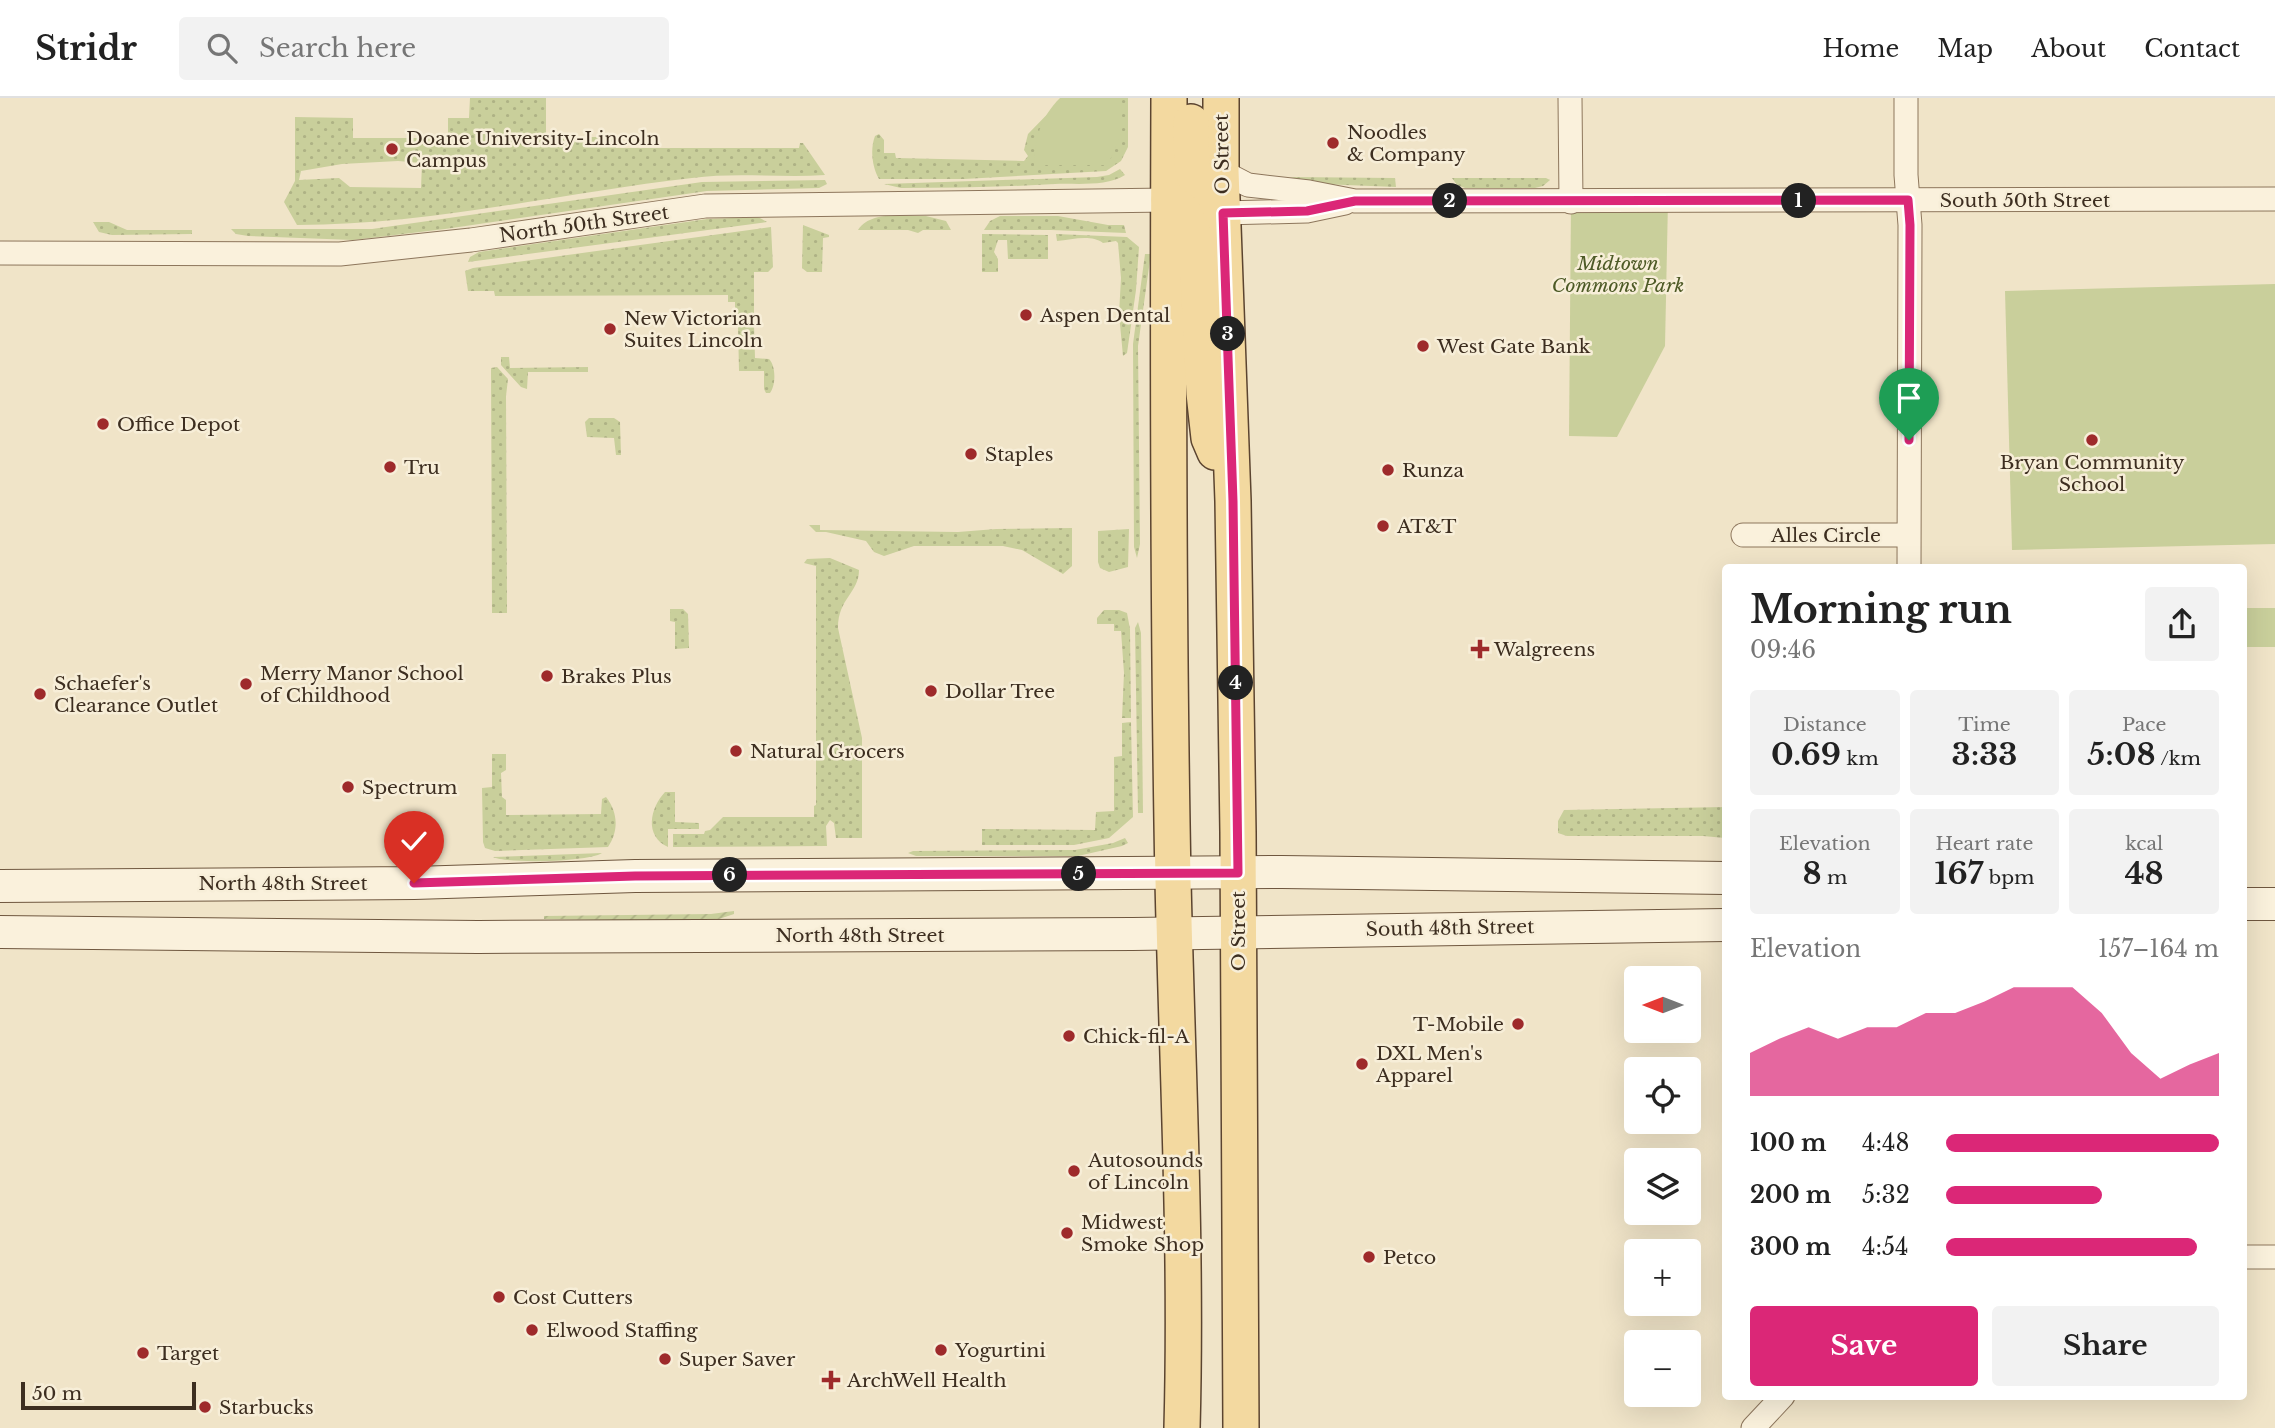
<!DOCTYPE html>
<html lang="en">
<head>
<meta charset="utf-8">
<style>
	body { margin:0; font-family:"Libre Baskerville",serif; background:#f2f2f2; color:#222; height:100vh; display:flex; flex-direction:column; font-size:26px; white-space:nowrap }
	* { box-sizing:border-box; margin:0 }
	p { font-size:23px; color:#767676 }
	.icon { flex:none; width:38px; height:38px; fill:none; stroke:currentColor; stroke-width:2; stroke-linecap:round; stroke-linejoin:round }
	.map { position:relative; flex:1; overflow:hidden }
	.side { position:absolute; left:1722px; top:466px; width:525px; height:836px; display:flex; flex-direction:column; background:#fff; border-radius:7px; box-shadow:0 7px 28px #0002 }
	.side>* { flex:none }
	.needle { width:46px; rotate:270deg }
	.buttons { position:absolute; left:1624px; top:868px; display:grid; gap:14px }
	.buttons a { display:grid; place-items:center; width:77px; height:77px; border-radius:7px; background:#fff; box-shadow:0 7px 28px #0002; font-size:35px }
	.scale { position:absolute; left:21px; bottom:18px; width:175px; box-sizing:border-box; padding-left:7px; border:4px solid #3d2e20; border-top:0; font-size:19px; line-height:24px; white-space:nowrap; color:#3d2e20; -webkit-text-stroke:5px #f7eed8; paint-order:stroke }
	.pin { position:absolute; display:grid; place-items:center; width:60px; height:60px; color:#fff; margin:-72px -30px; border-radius:50% 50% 50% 0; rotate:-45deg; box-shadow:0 0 7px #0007 }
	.pin .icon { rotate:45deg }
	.km { position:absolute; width:35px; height:35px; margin:-18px; border-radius:50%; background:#222; color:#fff; font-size:19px; line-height:35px; text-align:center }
	.round { display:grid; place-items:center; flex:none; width:74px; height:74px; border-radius:7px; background:#f2f2f2 }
	.summary { display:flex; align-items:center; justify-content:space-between; height:119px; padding:0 28px }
	h1 { font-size:38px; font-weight:700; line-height:52px }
	.metrics { display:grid; grid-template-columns:repeat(3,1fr); gap:10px; height:119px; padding:7px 28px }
	.metrics div { display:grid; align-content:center; border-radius:7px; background:#f2f2f2; text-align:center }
	.metrics b { font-size:30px; font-weight:700 }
	.metrics small { font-size:19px; font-weight:400 }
	.metrics p { font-size:19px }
	.chart { height:196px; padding:14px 28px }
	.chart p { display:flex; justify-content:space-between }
	.chart svg { width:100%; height:126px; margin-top:7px; fill:#db2777; opacity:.7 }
	.cta { display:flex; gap:14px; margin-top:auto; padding:14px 28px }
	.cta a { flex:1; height:80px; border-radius:7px; background:#db2777; color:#fff; font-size:28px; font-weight:700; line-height:80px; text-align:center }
	.cta a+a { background:#f2f2f2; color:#222 }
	ul { padding:0 28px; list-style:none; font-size:23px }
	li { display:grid; grid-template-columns:112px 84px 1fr; align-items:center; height:52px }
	li i { height:18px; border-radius:9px; background:#db2777 }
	header { display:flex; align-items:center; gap:42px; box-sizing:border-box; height:98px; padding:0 35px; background:#fff; border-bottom:2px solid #e0e0e0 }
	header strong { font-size:33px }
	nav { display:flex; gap:38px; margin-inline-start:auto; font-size:24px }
	.search { width:490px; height:63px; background:#f2f2f2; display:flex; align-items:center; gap:18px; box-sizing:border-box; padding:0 24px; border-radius:7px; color:#767676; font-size:26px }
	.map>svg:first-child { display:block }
	.grass { fill:url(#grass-dots); fill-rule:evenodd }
	.park { fill:#c9cf9b }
	.garden { fill:url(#garden-furrows) }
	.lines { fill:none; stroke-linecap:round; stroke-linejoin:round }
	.minor-casing { stroke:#8d765c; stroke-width:25 }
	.secondary-casing { stroke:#6f573f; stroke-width:34 }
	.primary-casing { stroke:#5b4430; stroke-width:38 }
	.minor { stroke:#faf1dc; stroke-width:23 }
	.secondary { stroke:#faf1dc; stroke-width:32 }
	.primary { stroke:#f3d9a0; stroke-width:35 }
	.route-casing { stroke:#fff; stroke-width:14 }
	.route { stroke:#db2777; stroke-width:9 }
	.poi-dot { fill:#9e2a2b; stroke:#f7eed8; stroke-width:2.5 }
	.labels { text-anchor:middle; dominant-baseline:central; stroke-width:5; stroke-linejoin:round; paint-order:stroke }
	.poi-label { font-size:19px; fill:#3d2e20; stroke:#f7eed8; text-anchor:start }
	.street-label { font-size:19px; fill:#3d2e20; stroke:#f7eed8 }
	.park-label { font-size:19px; font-style:italic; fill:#4d5a26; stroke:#f7eed8 }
</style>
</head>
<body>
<header>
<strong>Stridr</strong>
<div class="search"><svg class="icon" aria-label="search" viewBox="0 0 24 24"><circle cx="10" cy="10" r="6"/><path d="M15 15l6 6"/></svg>Search here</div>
<nav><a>Home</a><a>Map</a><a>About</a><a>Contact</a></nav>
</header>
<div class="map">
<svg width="2275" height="1330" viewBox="0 0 2275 1330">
	<defs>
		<pattern id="grass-dots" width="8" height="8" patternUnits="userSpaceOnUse" patternTransform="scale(1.75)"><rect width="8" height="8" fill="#c9cf9b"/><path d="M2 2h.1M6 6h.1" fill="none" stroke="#aeb285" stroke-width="1.8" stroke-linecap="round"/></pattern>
		<pattern id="garden-furrows" width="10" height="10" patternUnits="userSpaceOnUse" patternTransform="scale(1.75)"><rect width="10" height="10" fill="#c9cf9b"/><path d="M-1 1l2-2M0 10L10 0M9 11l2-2" fill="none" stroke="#aeb285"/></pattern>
	</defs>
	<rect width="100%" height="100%" fill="#f0e4c8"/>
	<!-- grass -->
	<g class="grass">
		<path d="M 470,0 L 546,0 L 546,39 L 616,39 L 616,50 L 799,50 L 800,45 L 803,45 L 825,77 C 781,80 736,74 692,80 C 560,95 430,127 297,127 L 284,104 L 295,83 L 295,19 L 353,20 L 353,40 L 448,40 L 448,20 L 469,20 ZM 398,63 L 422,65 L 421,90 L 350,89 L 339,80 L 299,82 L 301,73 L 342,66 Z"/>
		<path d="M 1063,0 L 1128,0 L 1128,49 L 1121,63 L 1106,73 L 964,81 L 879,81 C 872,69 870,51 875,38 L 879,36 L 884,42 L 884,55 L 895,55 L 896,60 L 1024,63 L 1028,58 L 1024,52 L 1028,36 Z"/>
		<path d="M 1120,71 L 1125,77 C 1106,89 1077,85 1055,86 C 1004,89 952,90 901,90 L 884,86 L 1097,79 L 1109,77 Z"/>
		<path d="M 1290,79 L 1395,80 L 1396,89 L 1321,86 Z"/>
		<path d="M 1452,80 L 1546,80 L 1550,82 L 1543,88 L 1535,90 L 1465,90 L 1457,87 Z"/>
		<path d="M 825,82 L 827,86 L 819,90 L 707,93 L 445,131 L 353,142 L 248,138 L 236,136 L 231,131 L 372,131 L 702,84 Z"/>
		<path d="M 926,118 L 946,123 L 951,132 L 923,132 L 918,135 L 908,132 L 858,132 C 871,112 904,119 926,118 Z"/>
		<path d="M 1000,118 L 1058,118 L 1108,127 L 1124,127 L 1126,135 L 1051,132 L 984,132 L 990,123 Z"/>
		<path d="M 758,119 L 767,124 L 468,164 L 470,159 L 479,154 L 707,121 Z"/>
		<path d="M 93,124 L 109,124 L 127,132 L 192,132 L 192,136 L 112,137 L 99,134 Z"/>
		<path d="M 803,127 L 829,137 L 829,139 L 823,140 L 822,174 L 807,174 L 802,170 Z"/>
		<path d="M 771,129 L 773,169 L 768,174 L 754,174 L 754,220 L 735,220 L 735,204 L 728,204 L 728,197 L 495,198 L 494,193 L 468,193 L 465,173 L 473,170 Z"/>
		<path d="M 982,136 L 1048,137 L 1048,161 L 1008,161 L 1007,142 L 998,142 L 994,154 L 998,161 L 998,174 L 982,174 Z"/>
		<path d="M 1056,136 L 1127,139 L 1139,149 L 1136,192 L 1127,255 L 1123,258 L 1119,216 L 1121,180 L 1118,145 L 1116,143 L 1103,145 C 1090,136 1072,142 1057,143 Z"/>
		<path d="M 1145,156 L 1150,156 L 1150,162 L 1138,248 L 1140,446 L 1137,460 L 1134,449 L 1133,246 Z"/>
		<path d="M 738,227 L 754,227 L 755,260 L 769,261 C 776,268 776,287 770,295 L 766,295 L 764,291 L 764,273 L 739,273 Z"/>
		<path d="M 501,259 L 509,259 L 510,270 L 588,269 L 588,274 L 528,274 L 527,291 L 521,289 L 501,267 Z"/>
		<path d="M 497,269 L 508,281 L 506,298 L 507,515 L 492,515 L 491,270 Z"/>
		<path d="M 589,320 L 614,320 L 620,324 L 621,357 L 616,357 L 614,340 L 587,339 L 585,324 Z"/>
		<path d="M 809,427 L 820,427 L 820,432 L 958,434 L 996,431 L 1072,430 L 1072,468 L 1063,476 L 1022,452 L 1003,448 L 914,448 L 884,458 L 874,454 L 866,443 L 826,434 L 816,434 Z"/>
		<path d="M 1129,431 L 1128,469 L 1109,474 L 1100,470 L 1098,464 L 1098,433 Z"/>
		<path d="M 830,460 L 859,472 C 859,495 838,500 838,530 L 862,640 L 862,740 L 836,740 L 834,725 L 830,722 L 826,728 L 827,748 L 673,749 L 673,736 L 704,736 L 705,733 L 710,732 L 723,719 L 814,719 L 814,708 L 816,707 L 816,468 L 804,465 L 807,461 Z"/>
		<path d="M 670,511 L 683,511 L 688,516 L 689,550 L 675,551 L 675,524 L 670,523 Z"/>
		<path d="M 1104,512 L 1119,512 L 1127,515 L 1130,531 L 1131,620 L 1122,620 L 1124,575 L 1121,533 L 1114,533 L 1114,526 L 1097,526 L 1097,520 Z"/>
		<path d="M 1138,524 L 1141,535 L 1143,715 L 1138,715 L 1135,530 Z"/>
		<path d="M 1131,624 L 1133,719 L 1109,740 L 1074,747 L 982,747 L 982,731 L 1095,732 L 1096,714 L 1114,713 L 1114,659 L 1122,658 L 1122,625 Z"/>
		<path d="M 492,656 L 506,656 L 506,672 L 501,675 L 502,699 L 506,702 L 506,717 L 601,716 L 602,701 L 606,699 C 618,714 619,733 608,749 L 495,753 L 485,750 L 483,744 L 482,690 L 492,689 Z"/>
		<path d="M 665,694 L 675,694 L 675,724 L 699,725 L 699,731 L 668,731 L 668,749 C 644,738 650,710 665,694 Z"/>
		<path d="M 1725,709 L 1725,740 L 1703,738 L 1567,738 L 1558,735 L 1558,723 L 1564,712 Z"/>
		<path d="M 1125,740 L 1128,745 L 1122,748 L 1078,758 L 916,758 L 908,755 L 913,753 L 1075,752 L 1113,745 Z"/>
		<path d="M 602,755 C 588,764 508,766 493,759 Z"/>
	</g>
	<!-- park -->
	<g class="park">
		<path d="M 1060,0 L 1121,0 L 1121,36 L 1108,67 L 1034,67 C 1034,41 1041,19 1060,0 Z"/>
		<path d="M 1668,103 L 1665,248 L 1617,339 L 1569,338 L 1571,104 Z"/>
		<path d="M 2275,186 L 2275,446 L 2012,452 L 2005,193 Z"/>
		<rect x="2247" y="510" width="28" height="39"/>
	</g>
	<!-- garden -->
	<path class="garden" d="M 734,813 L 734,816 L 719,821 L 695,823 L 544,821 L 544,818 L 711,816 Z"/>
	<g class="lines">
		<!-- minor casing -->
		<g class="minor-casing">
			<g id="minor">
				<path d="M 1570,0 L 1571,104"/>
				<path d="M 1906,0 L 1906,77 L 1910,127 L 1909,469"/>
				<path d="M 1221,73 L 1248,87 L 1309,94 L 1355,103 L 2275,101"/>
				<path d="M 1223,115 L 1307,113 L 1345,105"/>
				<path d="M 0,155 L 340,156 L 471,142 L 705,108 L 1169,102"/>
				<path d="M 1743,437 L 1908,437"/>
				<path d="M 2244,1159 L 2275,1159"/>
				<path d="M 1753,1330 L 1783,1298"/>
			</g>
		</g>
		<!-- secondary casing -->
		<g class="secondary-casing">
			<g id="secondary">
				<path d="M 0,788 L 414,785 L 635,778 L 1282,774 L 1726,780"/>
				<path d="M 2244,806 L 2275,806"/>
				<path d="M 0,834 L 478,839 L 1133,836 L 1726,827"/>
			</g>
		</g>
		<!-- primary casing -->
		<g class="primary-casing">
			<g id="primary">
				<path d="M 1169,0 C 1168,261 1168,521 1173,782 C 1177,965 1187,1147 1182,1330"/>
				<path d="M 1221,0 L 1221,73 L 1233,403 L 1238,734 L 1241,1330"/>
				<path d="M 1191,24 C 1192,46 1188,77 1203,95 C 1208,102 1216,108 1223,115"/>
				<path d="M 1169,102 L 1183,113 L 1196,142 L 1204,295 L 1209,340 L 1215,354"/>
			</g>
		</g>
		<!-- minor -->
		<use href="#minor" class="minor"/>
		<!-- secondary -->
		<use href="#secondary" class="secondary"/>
		<!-- primary -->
		<use href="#primary" class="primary"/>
	</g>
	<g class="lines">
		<!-- route casing -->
		<g class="route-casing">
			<path id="route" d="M 414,785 L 635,778 L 1238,775 L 1233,403 L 1223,115 L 1307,113 L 1355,103 L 1908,102 L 1910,127 L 1909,342"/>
		</g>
		<!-- route -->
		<use href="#route" class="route"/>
	</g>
	<!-- markers -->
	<g class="poi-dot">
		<circle cx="1333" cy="45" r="7"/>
		<circle cx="392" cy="51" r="7"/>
		<circle cx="1026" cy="217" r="7"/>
		<circle cx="610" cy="231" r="7"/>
		<circle cx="1423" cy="248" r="7"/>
		<circle cx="103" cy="326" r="7"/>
		<circle cx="2092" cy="342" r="7"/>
		<circle cx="971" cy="356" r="7"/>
		<circle cx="390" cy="369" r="7"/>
		<circle cx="1388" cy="372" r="7"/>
		<circle cx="1383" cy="428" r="7"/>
		<path d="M1476.5 540.5h7v7h7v7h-7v7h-7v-7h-7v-7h7z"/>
		<circle cx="547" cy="578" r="7"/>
		<circle cx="246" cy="586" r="7"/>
		<circle cx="931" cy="593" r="7"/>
		<circle cx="40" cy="596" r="7"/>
		<circle cx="736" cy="653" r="7"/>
		<circle cx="348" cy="689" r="7"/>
		<circle cx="1518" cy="926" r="7"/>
		<circle cx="1069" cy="938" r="7"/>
		<circle cx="1362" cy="966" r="7"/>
		<circle cx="1074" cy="1073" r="7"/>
		<circle cx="1067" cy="1135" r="7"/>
		<circle cx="1369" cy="1159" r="7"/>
		<circle cx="499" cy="1199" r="7"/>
		<circle cx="532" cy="1232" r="7"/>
		<circle cx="941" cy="1252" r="7"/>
		<circle cx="143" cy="1255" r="7"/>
		<circle cx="665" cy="1261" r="7"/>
		<path d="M827.5 1271.5h7v7h7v7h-7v7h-7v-7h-7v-7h7z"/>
		<circle cx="205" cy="1309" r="7"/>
	</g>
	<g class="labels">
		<!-- poi labels -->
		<g class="poi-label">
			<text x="1347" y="34">Noodles<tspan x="1347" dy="22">&amp; Company</tspan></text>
			<text x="406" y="40">Doane University-Lincoln<tspan x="406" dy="22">Campus</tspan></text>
			<text x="1040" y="217">Aspen Dental</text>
			<text x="624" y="220">New Victorian<tspan x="624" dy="22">Suites Lincoln</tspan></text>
			<text x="1437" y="248">West Gate Bank</text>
			<text x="117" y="326">Office Depot</text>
			<text x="985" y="356">Staples</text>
			<text x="2092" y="364" text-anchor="middle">Bryan Community<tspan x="2092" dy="22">School</tspan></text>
			<text x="404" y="369">Tru</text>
			<text x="1402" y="372">Runza</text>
			<text x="1397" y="428">AT&amp;T</text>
			<text x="1494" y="551">Walgreens</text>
			<text x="260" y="575">Merry Manor School<tspan x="260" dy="22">of Childhood</tspan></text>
			<text x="561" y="578">Brakes Plus</text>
			<text x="54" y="585">Schaefer's<tspan x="54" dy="22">Clearance Outlet</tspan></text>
			<text x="945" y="593">Dollar Tree</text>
			<text x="750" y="653">Natural Grocers</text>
			<text x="362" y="689">Spectrum</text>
			<text x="1504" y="926" text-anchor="end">T-Mobile</text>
			<text x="1083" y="938">Chick-fil-A</text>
			<text x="1376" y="955">DXL Men's<tspan x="1376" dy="22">Apparel</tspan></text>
			<text x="1088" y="1062">Autosounds<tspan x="1088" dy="22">of Lincoln</tspan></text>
			<text x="1081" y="1124">Midwest<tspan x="1081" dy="22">Smoke Shop</tspan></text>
			<text x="1383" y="1159">Petco</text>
			<text x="513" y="1199">Cost Cutters</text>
			<text x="546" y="1232">Elwood Staffing</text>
			<text x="955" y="1252">Yogurtini</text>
			<text x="157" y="1255">Target</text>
			<text x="679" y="1261">Super Saver</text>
			<text x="847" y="1282">ArchWell Health</text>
			<text x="219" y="1309">Starbucks</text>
		</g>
		<!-- street labels -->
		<g class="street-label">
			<text transform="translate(1222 56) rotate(-91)">O Street</text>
			<text x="2025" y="102">South 50th Street</text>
			<text transform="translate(584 126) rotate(-8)">North 50th Street</text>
			<text x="1826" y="437">Alles Circle</text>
			<text x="283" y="785">North 48th Street</text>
			<text transform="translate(1450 830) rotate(-1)">South 48th Street</text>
			<text transform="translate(1238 833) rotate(-90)">O Street</text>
			<text x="860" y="837">North 48th Street</text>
		</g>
		<!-- park labels -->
		<g class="park-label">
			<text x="1618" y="165">Midtown<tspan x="1618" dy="22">Commons Park</tspan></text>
		</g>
	</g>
</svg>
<div class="buttons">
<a><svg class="needle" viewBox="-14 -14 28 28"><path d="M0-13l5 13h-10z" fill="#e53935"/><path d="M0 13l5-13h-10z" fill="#767676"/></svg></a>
<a><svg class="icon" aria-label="locate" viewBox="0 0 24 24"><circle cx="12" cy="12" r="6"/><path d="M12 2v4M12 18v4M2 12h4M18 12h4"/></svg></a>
<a><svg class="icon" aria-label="layers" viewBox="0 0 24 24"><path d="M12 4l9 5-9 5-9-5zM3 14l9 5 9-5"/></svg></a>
<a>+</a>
<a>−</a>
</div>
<div class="scale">50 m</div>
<div class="pin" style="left:1909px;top:342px;background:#1e9e55"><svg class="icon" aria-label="arrive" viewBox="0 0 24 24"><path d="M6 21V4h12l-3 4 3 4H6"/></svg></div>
<div class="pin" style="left:414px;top:785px;background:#d93025"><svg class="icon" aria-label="check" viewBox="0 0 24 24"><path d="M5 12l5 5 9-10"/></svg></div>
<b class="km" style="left:1799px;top:103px">1</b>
<b class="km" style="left:1450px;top:103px">2</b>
<b class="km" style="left:1228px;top:236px">3</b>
<b class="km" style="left:1236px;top:585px">4</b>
<b class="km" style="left:1079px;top:776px">5</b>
<b class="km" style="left:730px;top:777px">6</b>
<section class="side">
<div class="summary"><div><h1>Morning run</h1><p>09:46</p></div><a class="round"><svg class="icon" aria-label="share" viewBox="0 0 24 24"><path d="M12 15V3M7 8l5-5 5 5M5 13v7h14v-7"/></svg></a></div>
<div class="metrics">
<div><p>Distance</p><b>0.69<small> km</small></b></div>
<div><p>Time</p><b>3:33</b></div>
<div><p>Pace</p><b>5:08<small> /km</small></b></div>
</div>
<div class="metrics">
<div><p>Elevation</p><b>8<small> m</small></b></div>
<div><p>Heart rate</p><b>167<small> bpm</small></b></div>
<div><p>kcal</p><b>48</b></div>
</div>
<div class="chart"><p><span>Elevation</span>157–164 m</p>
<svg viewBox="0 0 160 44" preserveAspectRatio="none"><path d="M0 44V29L10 24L20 20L30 24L40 20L50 20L60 15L70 15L80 11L90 6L100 6L110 6L120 15L130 29L140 38L150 33L160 29V44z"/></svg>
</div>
<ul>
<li><b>100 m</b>4:48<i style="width:100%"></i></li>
<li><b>200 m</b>5:32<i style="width:57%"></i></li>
<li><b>300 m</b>4:54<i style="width:92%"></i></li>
</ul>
<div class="cta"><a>Save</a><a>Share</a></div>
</section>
</div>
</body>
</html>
